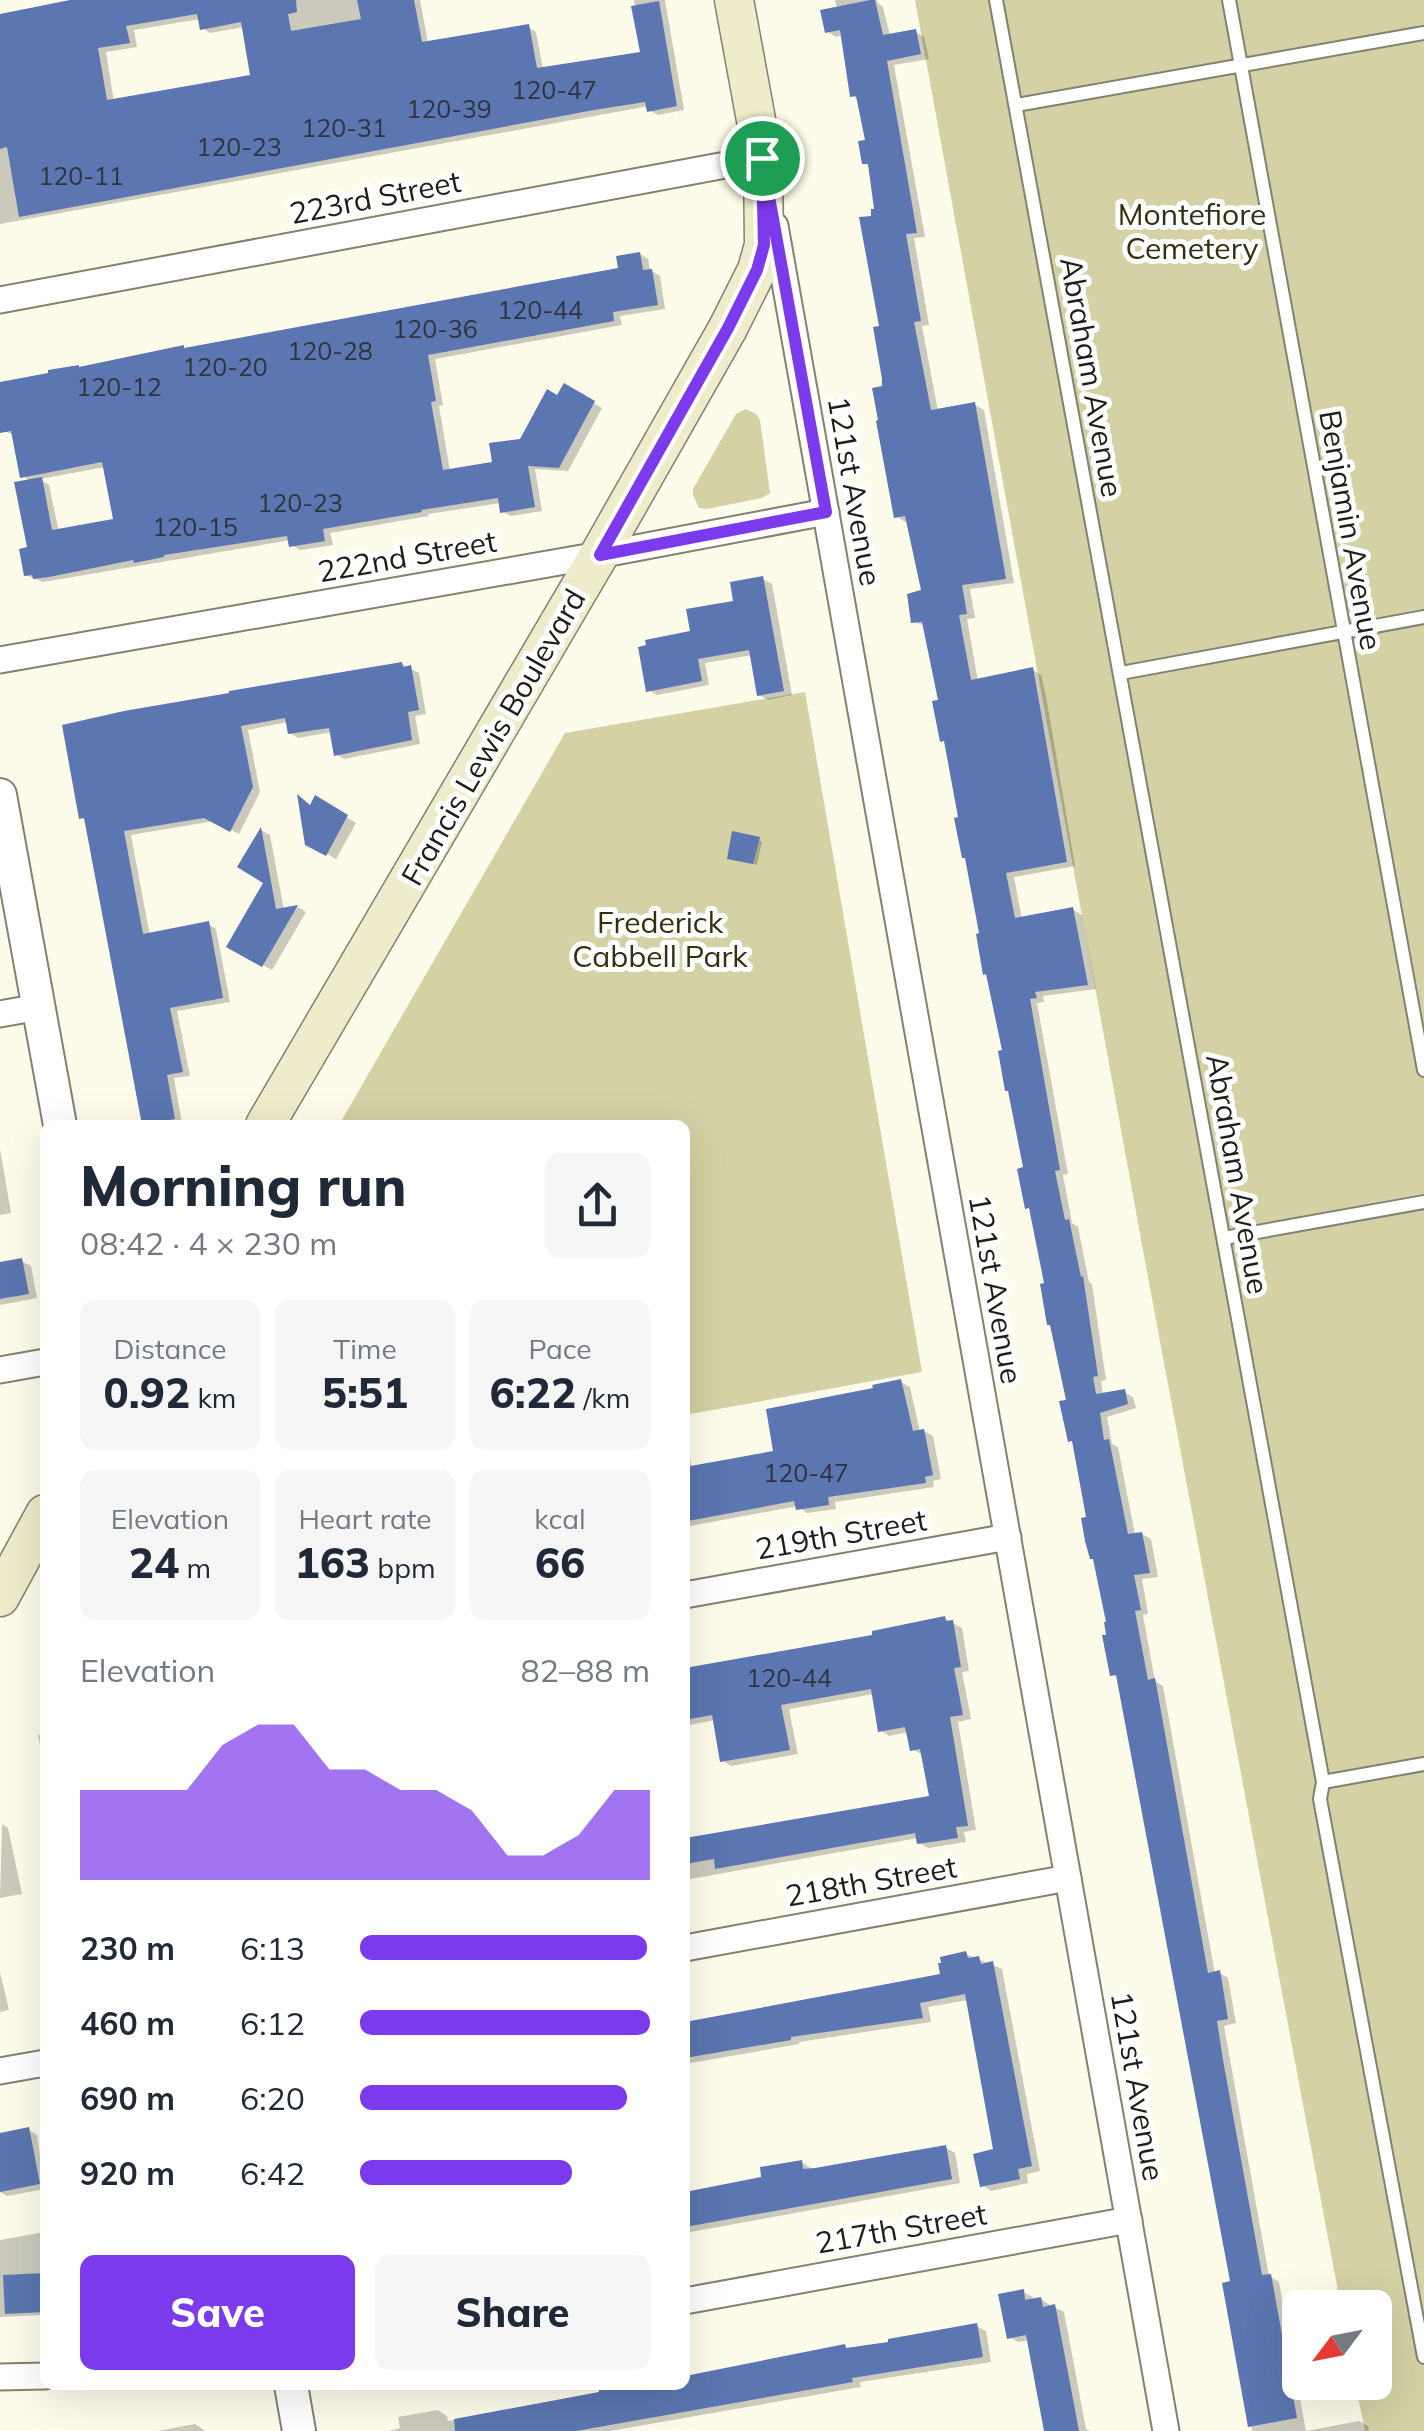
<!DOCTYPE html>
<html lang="en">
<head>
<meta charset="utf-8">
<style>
	body { margin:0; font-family:Mulish,sans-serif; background:#f6f6f7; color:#1f2937; height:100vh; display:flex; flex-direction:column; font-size:38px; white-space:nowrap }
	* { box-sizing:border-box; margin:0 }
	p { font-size:32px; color:#747a83 }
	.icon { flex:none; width:55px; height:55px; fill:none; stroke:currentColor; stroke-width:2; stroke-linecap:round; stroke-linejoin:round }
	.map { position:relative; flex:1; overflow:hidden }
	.side { position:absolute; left:40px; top:1120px; width:650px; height:1270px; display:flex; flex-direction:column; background:#fff; border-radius:15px; box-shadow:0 10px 40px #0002 }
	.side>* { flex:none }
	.needle { width:65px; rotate:238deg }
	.buttons { position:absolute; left:1282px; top:2290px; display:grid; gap:20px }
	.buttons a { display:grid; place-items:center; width:110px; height:110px; border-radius:15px; background:#fff; box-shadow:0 10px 40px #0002; font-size:50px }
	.pin { position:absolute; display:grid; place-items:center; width:85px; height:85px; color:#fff; margin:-42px; border:5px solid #fff; border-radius:50%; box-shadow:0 2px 10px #0007 }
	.round { display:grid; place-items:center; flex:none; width:105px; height:105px; border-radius:15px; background:#f6f6f7 }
	.overview { display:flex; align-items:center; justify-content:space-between; height:170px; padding:0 40px }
	h1 { font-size:55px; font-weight:800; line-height:75px }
	.figures { display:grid; grid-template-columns:repeat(3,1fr); gap:15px; height:170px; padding:10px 40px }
	.figures div { display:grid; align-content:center; border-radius:15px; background:#f6f6f7; text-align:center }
	.figures b { font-size:42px; font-weight:800 }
	.figures small { font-size:28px; font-weight:400 }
	.figures p { font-size:28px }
	.chart { height:280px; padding:20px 40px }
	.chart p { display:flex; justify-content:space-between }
	.chart svg { width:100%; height:180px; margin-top:10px; fill:#7c3aed; opacity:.7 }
	.button { display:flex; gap:20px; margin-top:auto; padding:20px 40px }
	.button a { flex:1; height:115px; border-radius:15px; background:#7c3aed; color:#fff; font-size:40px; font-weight:800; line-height:115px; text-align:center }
	.button a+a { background:#f6f6f7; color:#1f2937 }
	ul { padding:0 40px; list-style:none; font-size:32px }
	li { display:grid; grid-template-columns:160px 120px 1fr; align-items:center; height:75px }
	li i { height:25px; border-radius:12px; background:#7c3aed }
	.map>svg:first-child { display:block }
	.green { fill:#d4d1a5 }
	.shadow { fill:#0003; fill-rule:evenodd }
	.building { fill:#5b76b0; fill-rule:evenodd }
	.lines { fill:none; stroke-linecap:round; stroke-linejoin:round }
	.service-casing { stroke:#828172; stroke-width:16 }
	.minor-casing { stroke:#828172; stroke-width:29 }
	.tertiary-casing { stroke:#828172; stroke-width:36 }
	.secondary-casing { stroke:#828172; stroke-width:41 }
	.service { stroke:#fff; stroke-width:12 }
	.minor { stroke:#fff; stroke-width:25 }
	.tertiary { stroke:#fff; stroke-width:32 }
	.secondary { stroke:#eeecca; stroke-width:38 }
	.route-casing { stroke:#fff; stroke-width:20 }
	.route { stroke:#7c3aed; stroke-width:12 }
	.labels { text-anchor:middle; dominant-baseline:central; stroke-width:10; stroke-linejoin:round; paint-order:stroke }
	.number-label { font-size:25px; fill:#2d343e }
	.street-label { font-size:30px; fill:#1e1e18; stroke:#fff }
	.park-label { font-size:30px; fill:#33300f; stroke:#fff }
</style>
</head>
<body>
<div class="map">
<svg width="1424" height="2431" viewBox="0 0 1424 2431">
	<rect width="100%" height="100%" fill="#fdfceb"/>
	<!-- green -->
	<g class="green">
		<path d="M 915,0 L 1424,0 L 1424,2431 L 1365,2431 L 1355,2383 L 1375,2382 L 1375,2308 L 1341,2307 L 1147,1272 Z"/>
		<path d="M 746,409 L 756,414 L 760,420 L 770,493 L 762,498 L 707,509 L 699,508 L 693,495 L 693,489 L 736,414 Z"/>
		<path d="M 805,692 L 922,1372 L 685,1415 L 685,1125 L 339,1125 L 565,733 Z"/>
	</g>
	<!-- shadow -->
	<g class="shadow">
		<path d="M 92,0 L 420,0 L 428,43 L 528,27 L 536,32 L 543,70 L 643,54 L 634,0 L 665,0 L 684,110 L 658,115 L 649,110 L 649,106 L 0,224 L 0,16 ZM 200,19 L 202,28 L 210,33 L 244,27 L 253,77 L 114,102 L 106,52 L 137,47 L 134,30 Z"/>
		<path d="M 835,0 L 877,0 L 878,3 L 883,7 L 890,36 L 915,31 L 924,37 L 929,59 L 894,65 L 925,237 L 914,238 L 929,325 L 922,326 L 938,411 L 975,405 L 984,410 L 1014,583 L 970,589 L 975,618 L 967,619 L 978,681 L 1033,670 L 1041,675 L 1046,696 L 1075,866 L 1014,877 L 1022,920 L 1073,910 L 1082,915 L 1096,989 L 1043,996 L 1044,1002 L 1037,1003 L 1068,1174 L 1063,1175 L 1072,1223 L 1078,1227 L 1089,1282 L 1092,1284 L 1106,1380 L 1101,1381 L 1103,1395 L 1124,1392 L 1133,1397 L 1136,1408 L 1107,1417 L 1112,1444 L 1118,1447 L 1135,1535 L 1142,1534 L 1151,1539 L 1158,1577 L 1142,1579 L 1148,1614 L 1143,1615 L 1155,1681 L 1163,1686 L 1215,1974 L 1220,1973 L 1228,1978 L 1236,2023 L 1224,2026 L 1269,2276 L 1279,2282 L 1306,2431 L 1359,2421 L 1368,2426 L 1369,2431 L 1252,2431 L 1225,2285 L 1233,2283 L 1120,1679 L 1113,1674 L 1109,1636 L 1089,1519 L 1075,1443 L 1070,1440 L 1069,1402 L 1032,1210 L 1028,1208 L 1026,1169 L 1005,1052 L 947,743 L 942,740 L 941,702 L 926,626 L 914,622 L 924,592 L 909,521 L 905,522 L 896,516 L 885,388 L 874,218 L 877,211 L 871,167 L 864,163 L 868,142 L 859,99 L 852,96 L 843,35 L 836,37 L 827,31 L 837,9 Z"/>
		<path d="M 640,254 L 648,259 L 650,270 L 660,276 L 665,309 L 620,316 L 622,325 L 435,359 L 443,405 L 439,406 L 450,471 L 495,464 L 521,441 L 558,398 L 565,386 L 602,408 L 568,471 L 535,469 L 542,511 L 511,516 L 503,512 L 501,503 L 428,514 L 429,516 L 330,533 L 333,545 L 300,550 L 292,545 L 291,540 L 43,582 L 26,575 L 30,549 L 32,482 L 23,476 L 15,435 L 3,431 L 0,412 L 0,389 L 186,350 L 621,270 ZM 105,467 L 116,521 L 59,532 L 49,485 L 40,479 Z"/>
		<path d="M 763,579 L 772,584 L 792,695 L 768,700 L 759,695 L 752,655 L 705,663 L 709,685 L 657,695 L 649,690 L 693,633 L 736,603 Z"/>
		<path d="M 402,664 L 419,673 L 426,714 L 415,716 L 420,744 L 344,759 L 336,754 L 332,732 L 298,738 L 290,733 L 288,722 L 248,730 L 260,792 L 239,834 L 214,821 L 131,835 L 150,936 L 208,924 L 216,929 L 230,1002 L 177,1011 L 190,1076 L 174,1078 L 182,1123 L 146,1125 L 87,821 L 81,817 L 64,727 Z"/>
		<path d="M 316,799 L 356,823 L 336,859 L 308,843 L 312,807 Z"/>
		<path d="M 261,830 L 270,835 L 284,910 L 298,907 L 306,912 L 272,970 L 230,946 L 267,882 Z"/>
		<path d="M 759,840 L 762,842 L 757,865 L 733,860 Z"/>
		<path d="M 0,1149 L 11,1213 L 0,1215 Z"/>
		<path d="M 21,1261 L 31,1266 L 37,1298 L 0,1305 L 0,1265 Z"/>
		<path d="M 901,1382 L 910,1387 L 920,1432 L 924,1431 L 933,1436 L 941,1479 L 933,1481 L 934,1487 L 835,1502 L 836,1509 L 807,1513 L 798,1506 L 685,1527 L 685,1455 L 690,1458 L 692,1468 L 776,1453 Z"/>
		<path d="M 944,1618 L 962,1628 L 969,1671 L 962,1672 L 971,1719 L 958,1722 L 976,1830 L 964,1832 L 966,1842 L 928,1848 L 919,1843 L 918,1838 L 685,1880 L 685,1840 L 932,1798 L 921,1754 L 912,1749 L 909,1732 L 889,1736 L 880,1730 L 874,1694 L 789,1709 L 798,1754 L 731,1766 L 722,1760 L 715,1720 L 685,1726 L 685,1668 L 875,1637 Z"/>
		<path d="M 45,1699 L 45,1726 L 40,1700 Z"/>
		<path d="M 45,1734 L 45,1771 L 38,1735 Z"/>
		<path d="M 2,1824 L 8,1828 L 22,1894 L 0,1898 Z"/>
		<path d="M 966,1954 L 1002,1969 L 1040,2171 L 1027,2174 L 1028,2183 L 991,2191 L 982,2185 L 996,2151 L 968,2000 L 928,2007 L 931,2022 L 799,2042 L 799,2044 L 685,2064 L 685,2024 L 943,1976 Z"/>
		<path d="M 0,1972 L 9,2010 L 0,2012 Z"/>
		<path d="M 29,2130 L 37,2135 L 45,2189 L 7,2196 L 0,2192 L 0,2136 Z"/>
		<path d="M 945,2147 L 955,2153 L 960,2183 L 685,2233 L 685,2194 L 764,2179 L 801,2162 L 811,2168 L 811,2171 Z"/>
		<path d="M 45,2232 L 45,2315 L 0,2317 L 0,2240 Z"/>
		<path d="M 1023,2292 L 1033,2297 L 1033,2301 L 1041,2299 L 1050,2305 L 1051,2307 L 1054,2307 L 1064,2312 L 1086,2429 L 1090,2431 L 1046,2431 L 1030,2340 L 1019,2342 L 1009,2337 Z"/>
		<path d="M 976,2326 L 986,2331 L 991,2362 L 860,2382 L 861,2387 L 610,2431 L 389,2431 L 400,2428 L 398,2417 L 438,2410 L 447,2416 L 448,2421 L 602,2394 L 600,2385 L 685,2385 L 685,2378 L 845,2347 L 850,2350 Z"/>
		<path d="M 195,2424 L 205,2431 L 158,2431 Z"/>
	</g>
	<!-- building -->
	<g class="building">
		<path d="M 70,0 L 296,0 L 297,12 L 288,14 L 291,31 L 361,19 L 357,0 L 414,0 L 422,42 L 529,24 L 537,68 L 640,52 L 631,6 L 659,1 L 677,106 L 647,112 L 645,102 L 594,110 L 19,217 L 7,147 L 0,149 L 0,14 ZM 197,14 L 200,30 L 241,22 L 250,75 L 107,100 L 98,48 L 130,43 L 126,26 Z"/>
		<path d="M 870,0 L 875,0 L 883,35 L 916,29 L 921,54 L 887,61 L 917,233 L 906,234 L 921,321 L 914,322 L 931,410 L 975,402 L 1006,579 L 962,585 L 967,614 L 959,615 L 971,680 L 1033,667 L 1067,862 L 1006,873 L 1015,918 L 1073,907 L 1088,985 L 1035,992 L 1037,998 L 1030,999 L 1060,1170 L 1055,1171 L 1065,1220 L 1069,1219 L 1081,1277 L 1083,1276 L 1098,1376 L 1093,1377 L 1096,1394 L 1125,1389 L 1128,1404 L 1100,1413 L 1104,1440 L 1109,1439 L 1128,1534 L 1142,1532 L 1150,1573 L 1134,1575 L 1141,1610 L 1135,1611 L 1148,1680 L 1155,1678 L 1208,1973 L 1220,1970 L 1228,2019 L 1217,2021 L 1223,2060 L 1262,2275 L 1271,2274 L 1297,2418 L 1248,2427 L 1222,2283 L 1230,2281 L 1116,1675 L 1110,1676 L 1102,1635 L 1106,1635 L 1104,1622 L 1106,1622 L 1093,1559 L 1090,1559 L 1085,1541 L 1081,1518 L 1086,1517 L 1072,1441 L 1068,1442 L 1059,1401 L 1066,1400 L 1050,1325 L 1047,1325 L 1040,1284 L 1044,1283 L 1029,1208 L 1025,1209 L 1017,1169 L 1023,1167 L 1008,1091 L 1005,1091 L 998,1051 L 1002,1050 L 986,974 L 983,975 L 976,934 L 979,933 L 965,858 L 962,858 L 954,818 L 958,817 L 944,741 L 940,742 L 932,701 L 938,700 L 922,622 L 911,623 L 907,594 L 921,590 L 905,516 L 894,518 L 876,421 L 878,420 L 872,388 L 882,386 L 882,379 L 873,327 L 879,326 L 859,217 L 871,216 L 871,209 L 874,209 L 868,164 L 862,164 L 858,141 L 865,140 L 856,96 L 850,97 L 840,30 L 825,33 L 820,10 Z"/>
		<path d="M 640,252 L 643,270 L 652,269 L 658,305 L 613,312 L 614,321 L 428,355 L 436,401 L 431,402 L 443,470 L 492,462 L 489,443 L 520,439 L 547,389 L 557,395 L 564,383 L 595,401 L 559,468 L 528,466 L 535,507 L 500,513 L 498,498 L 421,510 L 422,512 L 323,529 L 325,541 L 289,547 L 287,536 L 164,555 L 164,557 L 134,563 L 133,560 L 49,577 L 33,579 L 32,575 L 24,576 L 19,549 L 27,547 L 14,482 L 42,477 L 52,530 L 113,519 L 102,462 L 20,478 L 11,431 L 0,433 L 0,382 L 48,373 L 48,370 L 79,365 L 79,367 L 184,345 L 184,348 L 618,268 L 616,256 Z"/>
		<path d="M 763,576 L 784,691 L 757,696 L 749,650 L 698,659 L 702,681 L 646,692 L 638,647 L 646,645 L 645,640 L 690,631 L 686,609 L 733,601 L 730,582 Z"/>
		<path d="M 402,662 L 403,667 L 411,665 L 419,710 L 408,712 L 412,740 L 334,756 L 329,728 L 288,734 L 285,718 L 241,726 L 253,787 L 230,832 L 204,818 L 124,831 L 143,934 L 209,921 L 223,998 L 170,1008 L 183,1072 L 167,1075 L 175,1119 L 142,1125 L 84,818 L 79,819 L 62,725 L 124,711 L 229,693 L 229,691 Z"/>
		<path d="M 297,794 L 310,805 L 315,795 L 348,815 L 326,856 L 305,845 Z"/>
		<path d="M 261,827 L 276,909 L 298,905 L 262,967 L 226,947 L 263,883 L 237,867 Z"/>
		<path d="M 732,831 L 760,837 L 753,864 L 727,859 Z"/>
		<path d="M 22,1258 L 29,1294 L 0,1299 L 0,1262 Z"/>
		<path d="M 901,1379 L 913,1431 L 924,1429 L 933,1475 L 925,1477 L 926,1483 L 828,1497 L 829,1505 L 796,1510 L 794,1501 L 688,1521 L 685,1500 L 685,1467 L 773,1451 L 766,1409 L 873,1388 L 872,1385 Z"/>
		<path d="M 945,1616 L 946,1621 L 953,1620 L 961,1667 L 954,1668 L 963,1715 L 950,1717 L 968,1826 L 956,1827 L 958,1838 L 917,1844 L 915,1833 L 715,1869 L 714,1859 L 685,1864 L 685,1838 L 929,1796 L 920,1749 L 910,1751 L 905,1727 L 878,1732 L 871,1689 L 781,1705 L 790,1750 L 720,1762 L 712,1715 L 685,1720 L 685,1668 L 872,1635 L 872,1631 Z"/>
		<path d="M 966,1951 L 968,1958 L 979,1956 L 981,1964 L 993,1961 L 1032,2166 L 1018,2169 L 1020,2179 L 980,2187 L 973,2154 L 993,2149 L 965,1994 L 920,2003 L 923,2018 L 791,2037 L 791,2040 L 685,2058 L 685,2022 L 940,1974 L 938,1963 L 941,1963 L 940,1957 Z"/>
		<path d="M 29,2127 L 40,2184 L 0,2192 L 0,2133 Z"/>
		<path d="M 946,2145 L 952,2179 L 685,2227 L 685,2192 L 761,2177 L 760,2167 L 802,2160 L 803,2169 L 815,2168 Z"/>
		<path d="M 45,2273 L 45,2312 L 5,2314 L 3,2275 Z"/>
		<path d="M 1024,2289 L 1025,2300 L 1041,2297 L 1043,2307 L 1055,2304 L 1079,2431 L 1044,2431 L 1026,2335 L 1007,2339 L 998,2294 Z"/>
		<path d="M 977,2323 L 983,2357 L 852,2378 L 853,2382 L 576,2431 L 455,2431 L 454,2419 L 599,2392 L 598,2385 L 685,2385 L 685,2376 L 845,2344 L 846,2348 L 888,2342 L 888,2339 Z"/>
	</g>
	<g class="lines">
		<!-- service casing -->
		<g class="service-casing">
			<g id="service">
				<path d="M 996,0 L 1323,1782 L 1320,1799 L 1424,2357"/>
				<path d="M 1229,0 L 1424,1070"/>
				<path d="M 1016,105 L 1424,33"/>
				<path d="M 1121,673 L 1424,617"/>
				<path d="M 1224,1238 L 1424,1202"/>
				<path d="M 1323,1782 L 1424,1764"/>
			</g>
		</g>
		<!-- minor casing -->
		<g class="minor-casing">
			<g id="minor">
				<path d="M 775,226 L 1166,2431"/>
				<path d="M 0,300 L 763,158 L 765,171"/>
				<path d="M 0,660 L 599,555 L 826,512"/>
				<path d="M 0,1014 L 39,1007"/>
				<path d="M 0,1370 L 45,1362"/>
				<path d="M 685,1595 L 1008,1537"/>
				<path d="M 685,1948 L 1068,1878"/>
				<path d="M 0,2071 L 45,2063"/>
				<path d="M 685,2301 L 1129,2220"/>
				<path d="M 0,2377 L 45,2376"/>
			</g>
		</g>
		<!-- tertiary casing -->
		<g class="tertiary-casing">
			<g id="tertiary">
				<path d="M 0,795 L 60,1125"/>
				<path d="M 291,2385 L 299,2431"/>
			</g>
		</g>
		<!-- secondary casing -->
		<g class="secondary-casing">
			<g id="secondary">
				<path d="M 265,1125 L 599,555 L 728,328 L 757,270 L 764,245 L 763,158 L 734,0"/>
				<path d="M 0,1597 L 45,1514"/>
			</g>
		</g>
		<!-- service -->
		<use href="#service" class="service"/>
		<!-- minor -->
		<use href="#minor" class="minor"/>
		<!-- tertiary -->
		<use href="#tertiary" class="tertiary"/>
		<!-- secondary -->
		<use href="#secondary" class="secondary"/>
	</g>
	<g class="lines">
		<!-- route casing -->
		<g class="route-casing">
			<path id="route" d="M 762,158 L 826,512 L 600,555 L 728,328 L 757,270 L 764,245 Z"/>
		</g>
		<!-- route -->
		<use href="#route" class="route"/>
	</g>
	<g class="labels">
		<!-- number labels -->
		<g class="number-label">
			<text x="554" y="89">120-47</text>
			<text x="449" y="108">120-39</text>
			<text x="344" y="127">120-31</text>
			<text x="239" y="146">120-23</text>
			<text x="81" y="175">120-11</text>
			<text x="540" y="309">120-44</text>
			<text x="435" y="328">120-36</text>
			<text x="330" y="350">120-28</text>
			<text x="225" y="366">120-20</text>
			<text x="119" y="386">120-12</text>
			<text x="300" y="502">120-23</text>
			<text x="195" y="526">120-15</text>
			<text x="806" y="1472">120-47</text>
			<text x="789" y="1677">120-44</text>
		</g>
		<!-- street labels -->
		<g class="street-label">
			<text transform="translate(375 197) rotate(-11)">223rd Street</text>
			<text transform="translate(1092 377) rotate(80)">Abraham Avenue</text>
			<text transform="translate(855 491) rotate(80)">121st Avenue</text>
			<text transform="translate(1351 530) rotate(80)">Benjamin Avenue</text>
			<text transform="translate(407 556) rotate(-10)">222nd Street</text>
			<text transform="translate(493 737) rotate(-60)">Francis Lewis Boulevard</text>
			<text transform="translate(1238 1174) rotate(80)">Abraham Avenue</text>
			<text transform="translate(996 1289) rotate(80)">121st Avenue</text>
			<text transform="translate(841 1534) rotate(-10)">219th Street</text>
			<text transform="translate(871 1881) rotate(-10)">218th Street</text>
			<text transform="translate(1138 2086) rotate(80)">121st Avenue</text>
			<text transform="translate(901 2228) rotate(-10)">217th Street</text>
		</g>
		<!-- park labels -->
		<g class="park-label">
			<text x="1192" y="214">Montefiore<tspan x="1192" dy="34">Cemetery</tspan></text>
			<text x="660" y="922">Frederick<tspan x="660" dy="34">Cabbell Park</tspan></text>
		</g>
	</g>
</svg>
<div class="buttons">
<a><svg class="needle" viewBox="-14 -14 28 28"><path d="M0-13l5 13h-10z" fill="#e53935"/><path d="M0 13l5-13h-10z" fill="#747a83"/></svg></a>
</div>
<div class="pin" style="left:762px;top:158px;background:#1e9e55"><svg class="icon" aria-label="arrive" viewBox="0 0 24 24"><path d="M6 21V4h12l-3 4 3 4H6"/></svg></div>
<section class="side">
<div class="overview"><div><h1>Morning run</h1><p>08:42 · 4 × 230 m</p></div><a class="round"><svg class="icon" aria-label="share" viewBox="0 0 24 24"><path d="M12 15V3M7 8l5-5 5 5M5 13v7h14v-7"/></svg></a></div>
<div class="figures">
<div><p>Distance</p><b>0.92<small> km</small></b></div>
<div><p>Time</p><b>5:51</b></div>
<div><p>Pace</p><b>6:22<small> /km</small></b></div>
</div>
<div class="figures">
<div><p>Elevation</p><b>24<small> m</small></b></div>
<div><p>Heart rate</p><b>163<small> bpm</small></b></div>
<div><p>kcal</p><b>66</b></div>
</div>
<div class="chart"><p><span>Elevation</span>82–88 m</p>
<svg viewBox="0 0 160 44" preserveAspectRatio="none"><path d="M0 44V22L10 22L20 22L30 22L40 11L50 6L60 6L70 17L80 17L90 22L100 22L110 27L120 38L130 38L140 33L150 22L160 22V44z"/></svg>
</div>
<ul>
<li><b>230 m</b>6:13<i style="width:99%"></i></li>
<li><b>460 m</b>6:12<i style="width:100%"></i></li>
<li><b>690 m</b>6:20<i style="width:92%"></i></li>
<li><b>920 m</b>6:42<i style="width:73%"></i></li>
</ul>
<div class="button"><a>Save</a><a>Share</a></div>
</section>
</div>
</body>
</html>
